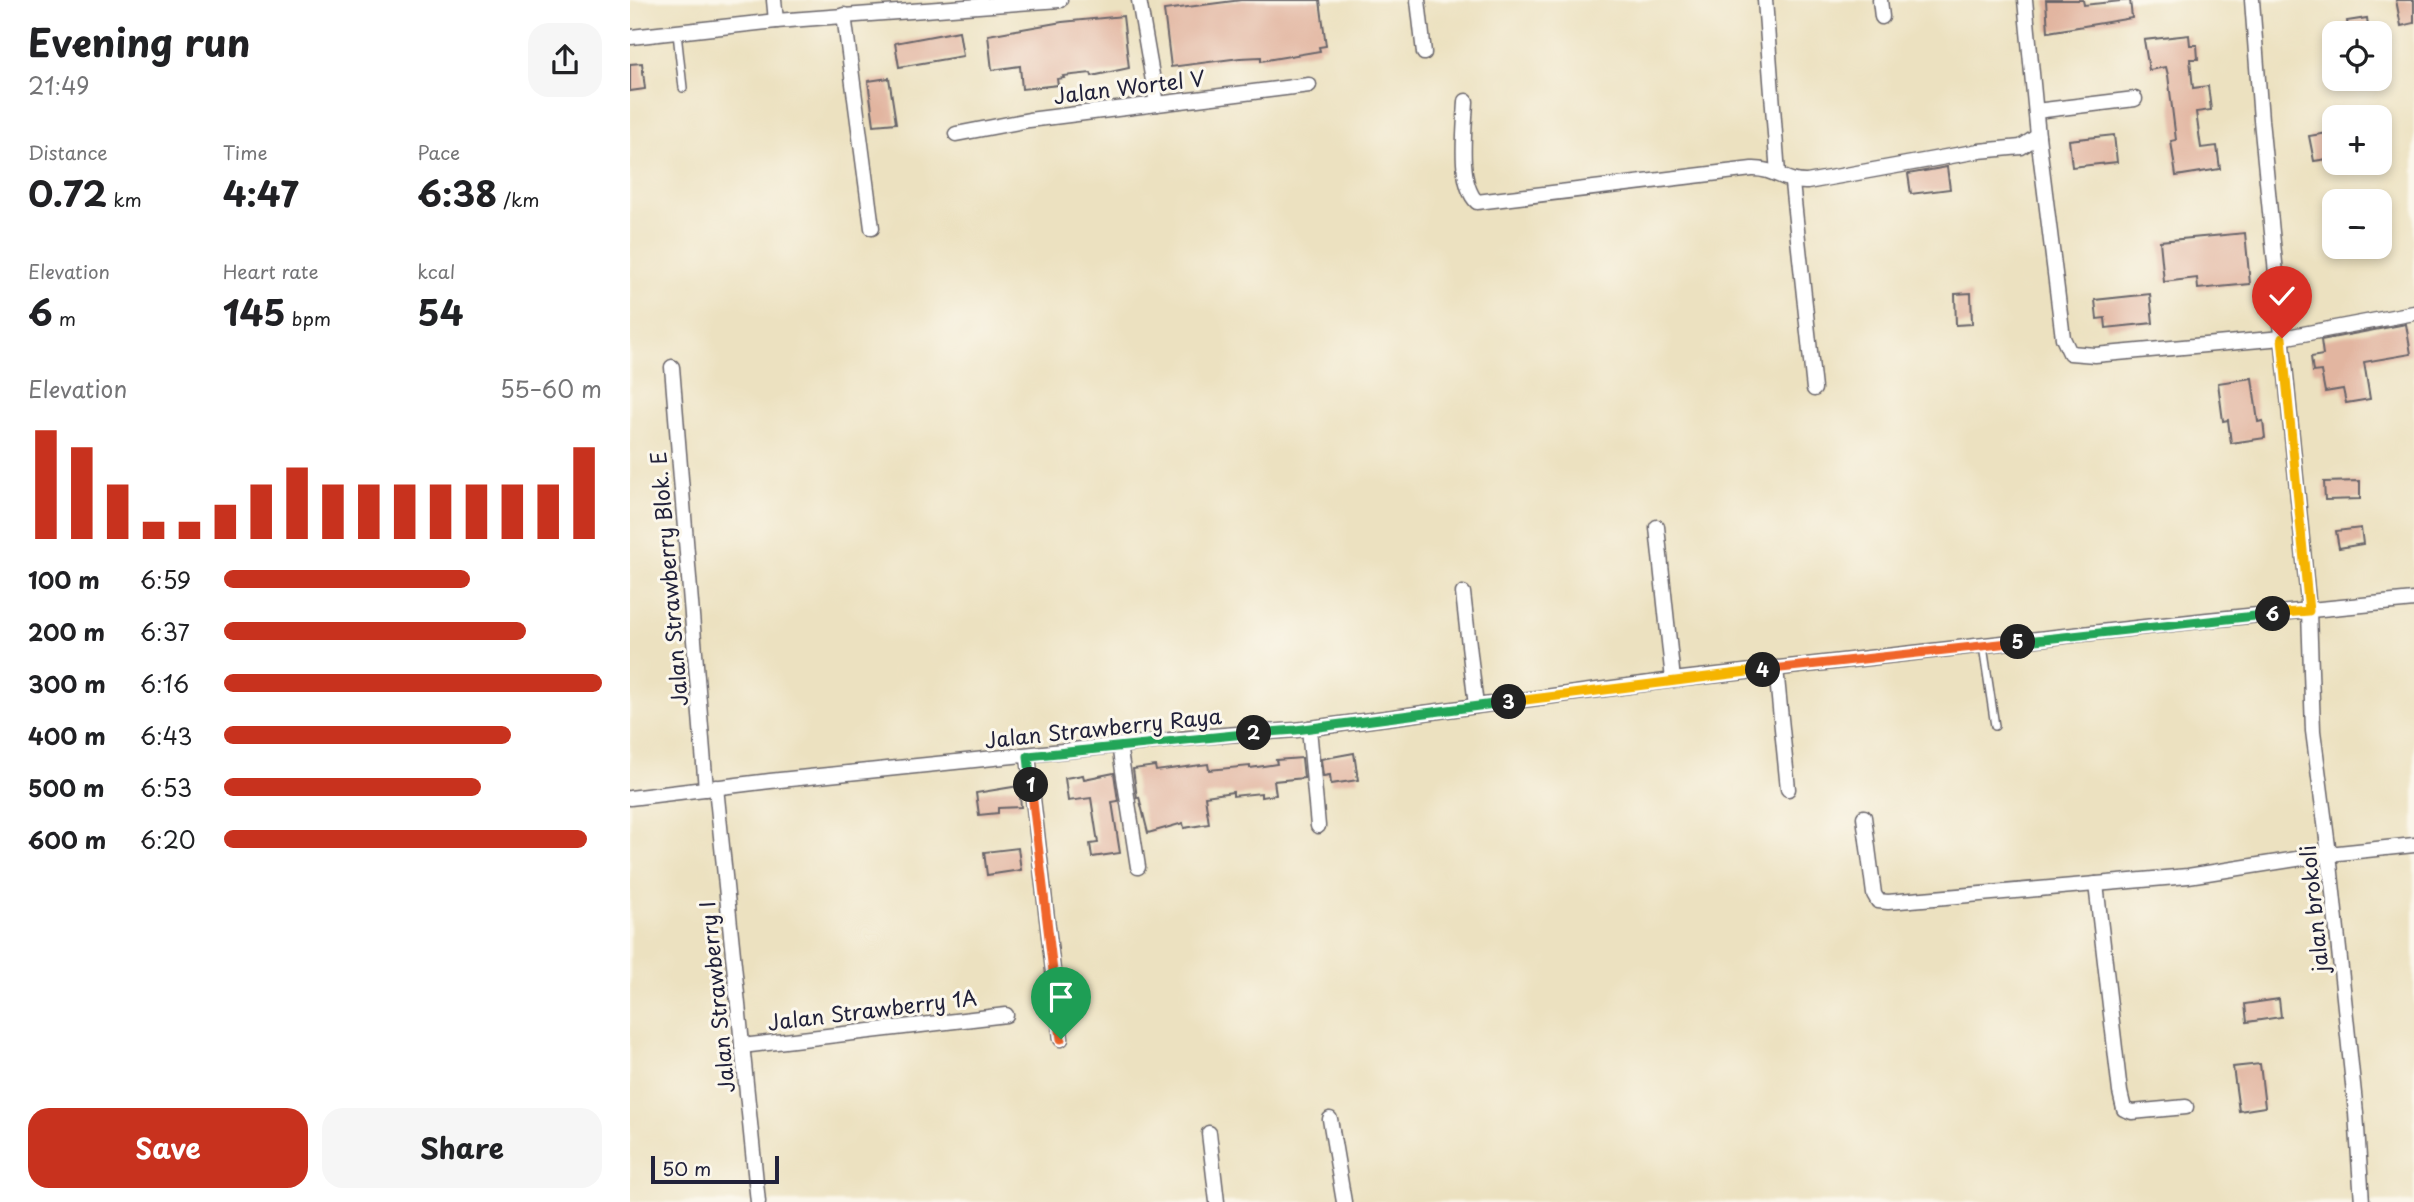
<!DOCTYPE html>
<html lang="en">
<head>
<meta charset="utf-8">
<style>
	body { margin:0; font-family:"Playpen Sans",sans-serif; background:#f6f6f6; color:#202124; height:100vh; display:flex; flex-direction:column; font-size:26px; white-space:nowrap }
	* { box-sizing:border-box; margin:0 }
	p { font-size:23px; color:#757577 }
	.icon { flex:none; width:38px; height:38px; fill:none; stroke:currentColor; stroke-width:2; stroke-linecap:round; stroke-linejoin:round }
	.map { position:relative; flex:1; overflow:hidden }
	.panel { display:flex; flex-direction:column; background:#fff; width:630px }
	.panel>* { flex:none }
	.tools { position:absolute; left:1692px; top:21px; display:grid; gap:14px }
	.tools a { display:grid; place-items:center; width:70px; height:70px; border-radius:14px; background:#fff; box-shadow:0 4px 10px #0003; font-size:35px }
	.scale { position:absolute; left:21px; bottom:18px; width:128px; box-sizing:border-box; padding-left:7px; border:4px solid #22223b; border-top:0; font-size:19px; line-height:24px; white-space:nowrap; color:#22223b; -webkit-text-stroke:5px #fbf7ec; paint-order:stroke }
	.pin { position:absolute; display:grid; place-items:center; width:60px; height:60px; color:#fff; margin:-72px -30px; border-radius:50% 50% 50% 0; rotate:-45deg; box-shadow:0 0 7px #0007 }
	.pin .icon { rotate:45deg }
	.km { position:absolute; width:35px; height:35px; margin:-18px; border-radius:50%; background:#222; color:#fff; font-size:19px; line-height:35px; text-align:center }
	.round { display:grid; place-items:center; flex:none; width:74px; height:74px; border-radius:21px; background:#f6f6f6 }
	.overview { display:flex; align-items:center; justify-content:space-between; height:119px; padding:0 28px }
	h1 { font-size:38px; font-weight:700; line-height:52px }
	.metrics { display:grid; grid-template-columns:repeat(3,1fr); gap:10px; height:119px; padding:7px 28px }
	.metrics div { display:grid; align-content:center }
	.metrics b { font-size:35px; font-weight:700 }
	.metrics small { font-size:19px; font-weight:400 }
	.metrics p { font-size:19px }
	.chart { height:196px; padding:14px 28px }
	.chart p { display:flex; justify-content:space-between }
	.chart svg { width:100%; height:126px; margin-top:7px; stroke:#c8321e; stroke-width:6 }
	.primary-button { display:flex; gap:14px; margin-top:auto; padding:14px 28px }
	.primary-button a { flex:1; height:80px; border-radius:21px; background:#c8321e; color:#fff; font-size:28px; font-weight:700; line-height:80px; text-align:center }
	.primary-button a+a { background:#f6f6f6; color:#202124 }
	ul { padding:0 28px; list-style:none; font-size:23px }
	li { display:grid; grid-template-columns:112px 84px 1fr; align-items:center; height:52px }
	li i { height:18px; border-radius:9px; background:#c8321e }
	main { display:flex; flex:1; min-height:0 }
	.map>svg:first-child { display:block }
	.building { fill:#e2b5a0 }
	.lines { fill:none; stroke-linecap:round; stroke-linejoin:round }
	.service-casing { stroke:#69656a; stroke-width:10 }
	.minor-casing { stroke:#69656a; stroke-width:17 }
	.service { stroke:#fff; stroke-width:7 }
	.minor { stroke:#fff; stroke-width:14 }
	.split-1-casing { stroke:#fff; stroke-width:14 }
	.split-2-casing { stroke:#fff; stroke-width:14 }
	.split-3-casing { stroke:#fff; stroke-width:14 }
	.split-4-casing { stroke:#fff; stroke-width:14 }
	.split-5-casing { stroke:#fff; stroke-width:14 }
	.split-6-casing { stroke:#fff; stroke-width:14 }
	.split-7-casing { stroke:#fff; stroke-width:14 }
	.split-1 { stroke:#f0652b; stroke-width:9 }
	.split-2 { stroke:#22a559; stroke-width:9 }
	.split-3 { stroke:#22a559; stroke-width:9 }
	.split-4 { stroke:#f5b400; stroke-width:9 }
	.split-5 { stroke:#f0652b; stroke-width:9 }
	.split-6 { stroke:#22a559; stroke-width:9 }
	.split-7 { stroke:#f5b400; stroke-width:9 }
	.labels { text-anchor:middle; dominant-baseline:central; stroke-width:6; stroke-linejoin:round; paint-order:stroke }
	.street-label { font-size:21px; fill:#22223b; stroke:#fbf7ec }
</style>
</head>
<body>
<main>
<section class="panel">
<div class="overview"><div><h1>Evening run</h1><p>21:49</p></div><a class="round"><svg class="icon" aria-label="share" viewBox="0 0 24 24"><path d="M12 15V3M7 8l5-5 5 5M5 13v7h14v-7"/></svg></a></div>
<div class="metrics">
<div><p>Distance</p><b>0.72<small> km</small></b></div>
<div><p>Time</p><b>4:47</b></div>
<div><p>Pace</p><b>6:38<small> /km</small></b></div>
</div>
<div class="metrics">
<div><p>Elevation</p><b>6<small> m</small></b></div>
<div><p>Heart rate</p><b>145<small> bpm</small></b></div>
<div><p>kcal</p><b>54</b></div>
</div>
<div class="chart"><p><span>Elevation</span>55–60 m</p>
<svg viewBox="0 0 160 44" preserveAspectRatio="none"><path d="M5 44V6M15 44V12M25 44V25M35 44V38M45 44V38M55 44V32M65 44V25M75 44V19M85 44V25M95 44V25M105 44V25M115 44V25M125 44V25M135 44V25M145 44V25M155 44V12"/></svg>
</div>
<ul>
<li><b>100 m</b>6:59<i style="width:65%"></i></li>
<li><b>200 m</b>6:37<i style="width:80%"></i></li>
<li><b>300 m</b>6:16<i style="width:100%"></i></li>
<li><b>400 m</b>6:43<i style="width:76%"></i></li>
<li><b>500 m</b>6:53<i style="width:68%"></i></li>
<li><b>600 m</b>6:20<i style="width:96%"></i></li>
</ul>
<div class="primary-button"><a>Save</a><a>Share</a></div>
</section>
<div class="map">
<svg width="1784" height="1202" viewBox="0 0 1784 1202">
	<rect width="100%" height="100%" fill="#fbf7ec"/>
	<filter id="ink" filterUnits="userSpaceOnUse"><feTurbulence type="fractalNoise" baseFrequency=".0143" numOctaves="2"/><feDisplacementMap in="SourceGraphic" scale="14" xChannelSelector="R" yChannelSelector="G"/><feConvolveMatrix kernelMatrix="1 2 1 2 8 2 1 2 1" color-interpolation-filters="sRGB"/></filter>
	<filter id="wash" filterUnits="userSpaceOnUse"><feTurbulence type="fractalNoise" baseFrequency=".00686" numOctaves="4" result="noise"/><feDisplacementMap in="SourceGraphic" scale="28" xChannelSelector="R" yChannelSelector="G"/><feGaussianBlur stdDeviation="1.57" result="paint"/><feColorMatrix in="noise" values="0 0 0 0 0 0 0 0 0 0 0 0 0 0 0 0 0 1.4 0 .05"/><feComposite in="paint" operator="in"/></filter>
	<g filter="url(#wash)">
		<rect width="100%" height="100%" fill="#ece1c0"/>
		<g id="blocks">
			<!-- building -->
			<g class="building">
				<path d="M 611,0 L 690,0 L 696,46 L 689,47 L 690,51 L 631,61 L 631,57 L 610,58 L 541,67 L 534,10 Z"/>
				<path d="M 1416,0 L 1453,0 L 1454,5 L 1500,0 L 1502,18 L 1418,32 Z"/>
				<path d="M 1766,0 L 1784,0 L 1784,23 L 1771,26 Z"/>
				<path d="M 493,16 L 499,68 L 462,76 L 461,73 L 433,76 L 434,78 L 427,79 L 428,85 L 392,89 L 390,66 L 362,70 L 358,35 L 432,22 Z"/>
				<path d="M 1737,18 L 1739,33 L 1719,33 L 1717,21 Z"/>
				<path d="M 329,31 L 333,56 L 269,67 L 265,43 Z"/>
				<path d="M 1559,35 L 1560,45 L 1567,45 L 1568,59 L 1560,59 L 1563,88 L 1578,86 L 1581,110 L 1566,112 L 1571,148 L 1587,146 L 1590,169 L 1546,176 L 1541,141 L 1546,140 L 1538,75 L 1536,67 L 1519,70 L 1514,40 Z"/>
				<path d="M 12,63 L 15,89 L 0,91 L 0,64 Z"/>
				<path d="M 259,78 L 266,123 L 244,125 L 238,81 Z"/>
				<path d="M 1704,132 L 1704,158 L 1684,161 L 1679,136 Z"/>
				<path d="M 1484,135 L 1487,162 L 1442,167 L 1439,140 Z"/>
				<path d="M 1317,167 L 1320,189 L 1281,194 L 1278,174 Z"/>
				<path d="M 1615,233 L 1620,284 L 1568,289 L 1567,278 L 1534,282 L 1530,241 Z"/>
				<path d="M 1341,293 L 1342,324 L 1326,325 L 1325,294 Z"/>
				<path d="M 1520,294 L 1523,323 L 1476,328 L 1475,318 L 1467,319 L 1465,300 Z"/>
				<path d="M 1776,324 L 1781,354 L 1734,362 L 1740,399 L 1716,403 L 1713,389 L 1695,392 L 1691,371 L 1683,372 L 1681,357 L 1693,355 L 1691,340 Z"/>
				<path d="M 1622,378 L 1628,422 L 1633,421 L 1635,438 L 1601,443 L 1598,420 L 1593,421 L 1588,383 Z"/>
				<path d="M 1730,481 L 1730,499 L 1695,500 L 1694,482 Z"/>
				<path d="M 1731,528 L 1733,544 L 1709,548 L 1706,531 Z"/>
				<path d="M 724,753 L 728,780 L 701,784 L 700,775 L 693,776 L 691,759 Z"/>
				<path d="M 672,758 L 674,778 L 644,781 L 646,795 L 631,797 L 631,793 L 603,796 L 603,792 L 575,796 L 579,824 L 554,828 L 553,823 L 518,833 L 509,797 L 507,798 L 503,769 L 525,766 L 526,771 L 578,764 L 579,770 L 620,766 L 620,768 L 647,764 L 646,760 Z"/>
				<path d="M 484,773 L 488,801 L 482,802 L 490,853 L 462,857 L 460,844 L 468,843 L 461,798 L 438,801 L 435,778 L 453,775 L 454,779 Z"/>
				<path d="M 389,786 L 391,807 L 368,808 L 368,813 L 349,815 L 346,793 Z"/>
				<path d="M 388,848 L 391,870 L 357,875 L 354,852 Z"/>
				<path d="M 1649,999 L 1651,1017 L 1617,1022 L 1615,1004 Z"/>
				<path d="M 1630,1064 L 1635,1107 L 1609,1111 L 1603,1067 Z"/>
			</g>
		</g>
	</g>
	<g filter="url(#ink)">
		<use href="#blocks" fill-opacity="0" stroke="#69656a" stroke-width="2"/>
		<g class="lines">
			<!-- service casing -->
			<g class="service-casing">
				<g id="service">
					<path d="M 47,33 L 53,88"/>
					<path d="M 1353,646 L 1365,726"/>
				</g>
			</g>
			<!-- minor casing -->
			<g class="minor-casing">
				<g id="minor">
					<path d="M 144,0 L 146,21"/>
					<path d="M 509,0 L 527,104"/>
					<path d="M 788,0 L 794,53"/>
					<path d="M 1135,0 L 1148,174"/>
					<path d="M 1250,0 L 1252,17"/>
					<path d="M 1395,0 L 1408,136 L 1433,338 L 1440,353 L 1465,355 L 1652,338 L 1784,313"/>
					<path d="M 1622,0 L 1631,120 L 1679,611 L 1683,731 L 1699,854 L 1726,1113 L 1732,1202"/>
					<path d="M 214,15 L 242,228"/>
					<path d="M 1,37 L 146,21 L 430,0"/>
					<path d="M 836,101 C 835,127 827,183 847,202 L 1122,169 C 1144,168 1155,183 1177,182 L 1349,151 L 1391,147 L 1408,136"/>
					<path d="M 1406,111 L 1505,99"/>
					<path d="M 326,134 L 399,120 L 679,85"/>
					<path d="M 1162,183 L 1184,389"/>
					<path d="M 42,367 L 76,789"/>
					<path d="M 1027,527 L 1043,680"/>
					<path d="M 833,593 L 846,706"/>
					<path d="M 1146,668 L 1158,789"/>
					<path d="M 679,728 L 688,826"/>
					<path d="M 489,745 L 508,867"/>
					<path d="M 398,756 L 431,1039"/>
					<path d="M 86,787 L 128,1202"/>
					<path d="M 0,798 L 140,781 L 580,736 L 666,730 L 1043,680 L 1577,620 L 1784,600"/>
					<path d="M 1234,817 L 1244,894 L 1248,901 L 1258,902 L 1558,876 L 1699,854 L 1784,845"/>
					<path d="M 1466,884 L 1490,1092 L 1494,1109 L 1502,1112 L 1556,1107"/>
					<path d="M 112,1046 L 376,1015"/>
					<path d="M 700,1119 L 714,1202"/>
					<path d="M 579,1133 L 587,1202"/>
				</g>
			</g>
			<!-- service -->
			<use href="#service" class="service"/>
			<!-- minor -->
			<use href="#minor" class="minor"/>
		</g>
	</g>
	<g class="lines" filter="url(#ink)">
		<!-- split-1 casing -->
		<g class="split-1-casing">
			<path id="split-1" d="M 401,785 L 431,1039"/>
		</g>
		<!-- split-2 casing -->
		<g class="split-2-casing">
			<path id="split-2" d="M 401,785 L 398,756 L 624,733"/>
		</g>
		<!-- split-3 casing -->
		<g class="split-3-casing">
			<path id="split-3" d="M 624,733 L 666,730 L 879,702"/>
		</g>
		<!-- split-4 casing -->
		<g class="split-4-casing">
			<path id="split-4" d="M 879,702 L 1133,670"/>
		</g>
		<!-- split-5 casing -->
		<g class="split-5-casing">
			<path id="split-5" d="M 1133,670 L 1388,642"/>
		</g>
		<!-- split-6 casing -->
		<g class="split-6-casing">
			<path id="split-6" d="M 1388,642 L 1643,614"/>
		</g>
		<!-- split-7 casing -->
		<g class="split-7-casing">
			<path id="split-7" d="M 1643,614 L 1679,611 L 1652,338"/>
		</g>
		<!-- split-1 -->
		<use href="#split-1" class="split-1"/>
		<!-- split-2 -->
		<use href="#split-2" class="split-2"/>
		<!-- split-3 -->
		<use href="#split-3" class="split-3"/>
		<!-- split-4 -->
		<use href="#split-4" class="split-4"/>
		<!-- split-5 -->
		<use href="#split-5" class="split-5"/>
		<!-- split-6 -->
		<use href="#split-6" class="split-6"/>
		<!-- split-7 -->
		<use href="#split-7" class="split-7"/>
	</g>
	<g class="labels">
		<!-- street labels -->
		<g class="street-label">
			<text transform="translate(499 86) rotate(-7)">Jalan Wortel V</text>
			<text transform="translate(38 579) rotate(-95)">Jalan Strawberry Blok. E</text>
			<text transform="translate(473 727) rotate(-6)">Jalan Strawberry Raya</text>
			<text transform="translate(1683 909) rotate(-96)">jalan brokoli</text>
			<text transform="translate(86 997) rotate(-96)">Jalan Strawberry I</text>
			<text transform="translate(242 1009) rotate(-7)">Jalan Strawberry 1A</text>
		</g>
	</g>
</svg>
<div class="tools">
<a><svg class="icon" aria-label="locate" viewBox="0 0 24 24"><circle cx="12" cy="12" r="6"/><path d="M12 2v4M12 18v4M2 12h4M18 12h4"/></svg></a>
<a>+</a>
<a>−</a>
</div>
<div class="scale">50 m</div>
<div class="pin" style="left:431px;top:1039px;background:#1e9e55"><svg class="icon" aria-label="arrive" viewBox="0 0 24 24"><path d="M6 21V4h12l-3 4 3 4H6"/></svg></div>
<div class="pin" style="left:1652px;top:338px;background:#d93025"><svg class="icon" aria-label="check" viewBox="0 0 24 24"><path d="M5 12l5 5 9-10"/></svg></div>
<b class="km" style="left:401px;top:785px">1</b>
<b class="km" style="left:624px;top:733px">2</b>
<b class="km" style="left:879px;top:702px">3</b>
<b class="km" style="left:1133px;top:670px">4</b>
<b class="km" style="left:1388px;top:642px">5</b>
<b class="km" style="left:1643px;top:614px">6</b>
</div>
</main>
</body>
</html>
